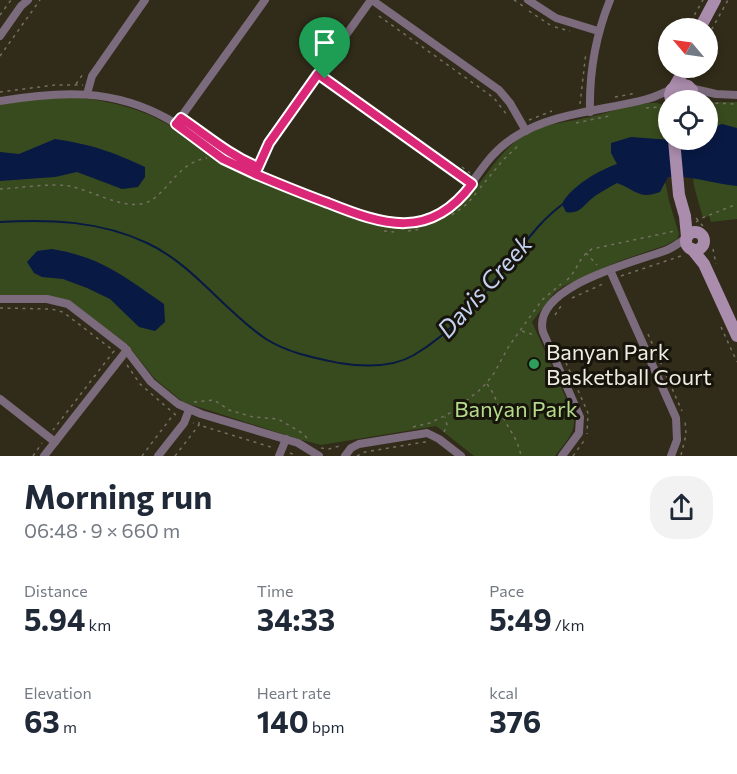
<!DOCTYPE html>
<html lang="en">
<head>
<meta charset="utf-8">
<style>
	body { margin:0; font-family:Commissioner,sans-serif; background:#f2f2f3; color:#1f2937; height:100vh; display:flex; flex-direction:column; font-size:22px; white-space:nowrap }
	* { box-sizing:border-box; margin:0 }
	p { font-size:20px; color:#747a83 }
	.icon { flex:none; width:33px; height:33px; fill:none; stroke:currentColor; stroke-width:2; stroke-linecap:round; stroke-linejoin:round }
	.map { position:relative; height:456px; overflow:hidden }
	.details { display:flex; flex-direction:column; background:#fff; flex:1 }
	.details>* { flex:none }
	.needle { width:39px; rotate:299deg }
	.tools { position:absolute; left:658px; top:18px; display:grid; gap:12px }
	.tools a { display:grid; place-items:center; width:60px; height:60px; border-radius:50%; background:#fff; box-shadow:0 3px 9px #0003; font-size:30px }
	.pin { position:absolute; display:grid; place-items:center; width:51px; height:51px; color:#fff; margin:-62px -26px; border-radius:50% 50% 50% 0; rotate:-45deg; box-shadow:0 0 6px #0007 }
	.pin .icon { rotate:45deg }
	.round { display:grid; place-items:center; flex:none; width:63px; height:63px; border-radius:24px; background:#f2f2f3 }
	.summary { display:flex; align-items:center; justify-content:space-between; height:102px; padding:0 24px }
	h1 { font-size:33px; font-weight:700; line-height:45px }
	.metrics { display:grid; grid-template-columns:repeat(3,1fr); gap:9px; height:102px; padding:6px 24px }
	.metrics div { display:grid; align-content:center }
	.metrics b { font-size:30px; font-weight:700 }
	.metrics small { font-size:16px; font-weight:400 }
	.metrics p { font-size:16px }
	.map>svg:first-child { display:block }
	.green { fill:#384b1e }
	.water { fill:#081944 }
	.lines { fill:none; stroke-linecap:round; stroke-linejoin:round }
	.stream { stroke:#081944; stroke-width:2 }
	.path { stroke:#746f60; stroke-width:1.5; stroke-dasharray:3 4.5; stroke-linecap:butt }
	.street { stroke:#7c6a7d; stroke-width:8 }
	.secondary { stroke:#aa8cac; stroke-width:12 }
	.route-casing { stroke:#fff; stroke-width:12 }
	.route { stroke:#db2777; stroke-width:8 }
	.leisure-dot { fill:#2e9e5b; stroke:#17140c; stroke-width:2 }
	.labels { text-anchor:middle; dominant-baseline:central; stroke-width:6; stroke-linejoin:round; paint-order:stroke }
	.poi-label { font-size:22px; fill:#efece1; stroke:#17140c; text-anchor:start }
	.park-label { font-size:22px; fill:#b5db8a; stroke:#17140c }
	.water-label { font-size:24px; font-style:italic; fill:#c4d3f2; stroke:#17140c }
</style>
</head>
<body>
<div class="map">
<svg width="737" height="456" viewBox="0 0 737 456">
	<rect width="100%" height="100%" fill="#312b1a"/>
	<!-- green -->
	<path class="green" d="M 75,97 C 109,101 142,108 172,127 C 195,142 216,160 241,173 L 363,222 C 400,234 442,227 468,197 C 486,177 498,154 520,138 C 543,122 568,123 594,116 C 614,111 636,102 657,103 C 662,104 665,106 669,110 L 669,140 L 708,140 L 708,102 L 737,102 L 737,219 L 711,222 L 709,216 L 703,218 L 694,186 L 691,156 L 664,176 L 669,201 L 679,234 L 677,239 L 666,245 L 617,262 L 564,286 L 554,293 L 532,322 L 573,414 C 578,431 565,443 555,456 L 474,456 L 436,426 L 321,445 L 298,439 L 183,402 L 155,379 L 127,344 L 69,301 L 50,296 L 0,295 L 0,105 L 37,99 Z"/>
	<!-- water -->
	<g class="water">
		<path d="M 722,124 L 737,128 L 737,186 C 713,184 692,175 668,177 L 660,192 C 639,200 636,190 617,183 C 610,187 602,191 595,196 C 584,204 580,215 566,212 L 562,204 C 570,187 599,170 617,164 L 611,153 L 611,143 L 631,137 L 685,141 L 708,140 L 708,129 Z"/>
		<path d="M 55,139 C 90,144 113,152 145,167 L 145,177 L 138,187 L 122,189 L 77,172 L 55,177 L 0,181 L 0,152 L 19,154 Z"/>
		<path d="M 52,249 C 101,257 125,277 164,304 L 165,322 L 155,331 L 139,327 L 110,299 L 87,288 L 63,279 L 42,277 L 34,273 L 27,262 L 37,251 Z"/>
	</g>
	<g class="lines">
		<!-- stream -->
		<path class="stream" d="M 0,222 C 50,219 101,221 147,243 C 193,264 224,311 266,339 C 288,353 315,358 339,363 C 364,367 392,368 414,355 C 453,332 484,295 511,260 C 528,239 541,220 563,204"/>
		<!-- path -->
		<g class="path">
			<path d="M 514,0 L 523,6"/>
			<path d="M 529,11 L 550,25"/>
			<path d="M 0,15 L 11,0"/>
			<path d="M 379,16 L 494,98 L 507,115"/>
			<path d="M 555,27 L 570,31"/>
			<path d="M 687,28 L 703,0"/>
			<path d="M 708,36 L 728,0"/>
			<path d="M 0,56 L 40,0"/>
			<path d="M 694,78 L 696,68"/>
			<path d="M 76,84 L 83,74"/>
			<path d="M 0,92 L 55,85 L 83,85"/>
			<path d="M 615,97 L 637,93"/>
			<path d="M 708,103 L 737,104"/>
			<path d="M 580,104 L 586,52"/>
			<path d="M 646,108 L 659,107 L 669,111"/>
			<path d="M 529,120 L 552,111"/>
			<path d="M 576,123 L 609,116"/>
			<path d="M 462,167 L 470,173"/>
			<path d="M 480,188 L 504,159 L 519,145"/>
			<path d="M 0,189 C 21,188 49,183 69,186 C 91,190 120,208 141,204 C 166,200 174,163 207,158"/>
			<path d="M 452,215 L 467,204 L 477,192"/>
			<path d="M 696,218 L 703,226"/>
			<path d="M 696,222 L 702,218 L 737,204"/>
			<path d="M 384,231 L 394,232"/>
			<path d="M 408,231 L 421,229"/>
			<path d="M 713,249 L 716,264"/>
			<path d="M 586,253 L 597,265"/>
			<path d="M 621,276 L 684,255"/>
			<path d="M 567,280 C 578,270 578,257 592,249 L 675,231"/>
			<path d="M 572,298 L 605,283"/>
			<path d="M 0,308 L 51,309 L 63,312 L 114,351 L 53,430"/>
			<path d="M 555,315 L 561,306"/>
			<path d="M 721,327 L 737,362"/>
			<path d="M 522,331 L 534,335"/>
			<path d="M 648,334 L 682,411"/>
			<path d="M 560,349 L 588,413 L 587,434"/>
			<path d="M 127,365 L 140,384 L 178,417"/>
			<path d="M 487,384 C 495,394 497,404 502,415 C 509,430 518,439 521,456"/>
			<path d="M 194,402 L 214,400 L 229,410 L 253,417 L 278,419 L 302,433 L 308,439"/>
			<path d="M 199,422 L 199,425 L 274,448"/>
			<path d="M 413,427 L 430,423 L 452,412 L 481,389 L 493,375 L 509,346 L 542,300 L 561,284"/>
			<path d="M 444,432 L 447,425 L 445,417"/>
			<path d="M 321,448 L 329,449 L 343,445"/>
			<path d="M 290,453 L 297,456"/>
			<path d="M 681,455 L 686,435 L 685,419"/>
			<path d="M 33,456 L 42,443"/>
			<path d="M 142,456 L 173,415"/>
			<path d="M 175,456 L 199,425 L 193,423"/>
			<path d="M 357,456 L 365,452 L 425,442 L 429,443"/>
			<path d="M 573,456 L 586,438"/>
		</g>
		<!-- street -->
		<g class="street">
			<path d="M 372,0 L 499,90 L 510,103 L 526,131"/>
			<path d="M 528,0 L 556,18 L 598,31"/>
			<path d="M 0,36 L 21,6 L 28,0"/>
			<path d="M 318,74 L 472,185"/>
			<path d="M 690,88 L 716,94 L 737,95"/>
			<path d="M 87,94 L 92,76 L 145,0"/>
			<path d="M 0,101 C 60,91 113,88 168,119 C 190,132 209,151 231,163 C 260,179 293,190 324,202 C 350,212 377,226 406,223 C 470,217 470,165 513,138 C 553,112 602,111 647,99 C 656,97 664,92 672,89"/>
			<path d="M 590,112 C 589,72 595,37 610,0"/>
			<path d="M 176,124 L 265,0"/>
			<path d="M 255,174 L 269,143 L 371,0"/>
			<path d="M 610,270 L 676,418 L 677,440 L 671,456"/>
			<path d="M 0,299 L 47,299 L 68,304 L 124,347 L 151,382 L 178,404 L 201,414 L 298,443 L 319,456"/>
			<path d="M 0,399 L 55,442"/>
			<path d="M 44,456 L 127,350"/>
			<path d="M 158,456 L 184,423 L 189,410"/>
			<path d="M 279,456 L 286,439"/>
			<path d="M 345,456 L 351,448 L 359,444 L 427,433 L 439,439 L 461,456"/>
			<path d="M 562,456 L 579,433 L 580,417 L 543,332 C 531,286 636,262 667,250 C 674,247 680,242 687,238"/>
		</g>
		<!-- secondary -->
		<g class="secondary">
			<path d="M 700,28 L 715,0"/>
			<path d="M 675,86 L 685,68"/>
			<path d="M 671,100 L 670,95 L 672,89 L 681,84 L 688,86 L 692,90 L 692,100"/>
			<path d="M 674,140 L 679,195 L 685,216 L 687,237"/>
			<circle cx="695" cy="241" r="9"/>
			<path d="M 692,249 L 704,264 L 737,336"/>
		</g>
	</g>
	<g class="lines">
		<!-- route casing -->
		<g class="route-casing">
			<path id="route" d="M 325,79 L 318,74 L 269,143 L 255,174 L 223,159 L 176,124 L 181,118 C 206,135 229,155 258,167 L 255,174 C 279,184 303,194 328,203 C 383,225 430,241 472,184 L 325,79"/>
		</g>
		<!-- route -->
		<use href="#route" class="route"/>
	</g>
	<!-- markers -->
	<circle class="leisure-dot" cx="534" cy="364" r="6"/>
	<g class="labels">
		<!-- poi labels -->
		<g class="poi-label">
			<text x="546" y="351">Banyan Park<tspan x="546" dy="25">Basketball Court</tspan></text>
		</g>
		<!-- park labels -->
		<g class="park-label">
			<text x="516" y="408">Banyan Park</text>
		</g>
		<!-- water labels -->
		<g class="water-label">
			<text transform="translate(484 286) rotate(-48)">Davis Creek</text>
		</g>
	</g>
</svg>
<div class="tools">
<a><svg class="needle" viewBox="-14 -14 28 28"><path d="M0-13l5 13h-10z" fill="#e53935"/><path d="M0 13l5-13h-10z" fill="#747a83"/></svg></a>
<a><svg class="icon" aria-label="locate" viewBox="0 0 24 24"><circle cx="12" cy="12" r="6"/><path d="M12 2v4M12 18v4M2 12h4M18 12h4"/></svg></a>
</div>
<div class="pin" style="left:325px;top:79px;background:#1e9e55"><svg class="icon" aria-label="arrive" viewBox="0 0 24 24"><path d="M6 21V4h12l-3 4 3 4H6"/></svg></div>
</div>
<section class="details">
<div class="summary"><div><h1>Morning run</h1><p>06:48 · 9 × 660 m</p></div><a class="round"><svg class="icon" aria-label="share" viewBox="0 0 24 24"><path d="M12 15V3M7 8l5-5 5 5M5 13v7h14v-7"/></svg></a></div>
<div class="metrics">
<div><p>Distance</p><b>5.94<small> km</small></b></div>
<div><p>Time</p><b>34:33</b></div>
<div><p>Pace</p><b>5:49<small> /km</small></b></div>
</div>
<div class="metrics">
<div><p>Elevation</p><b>63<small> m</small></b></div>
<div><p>Heart rate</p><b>140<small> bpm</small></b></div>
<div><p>kcal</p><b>376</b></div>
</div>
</section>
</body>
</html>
